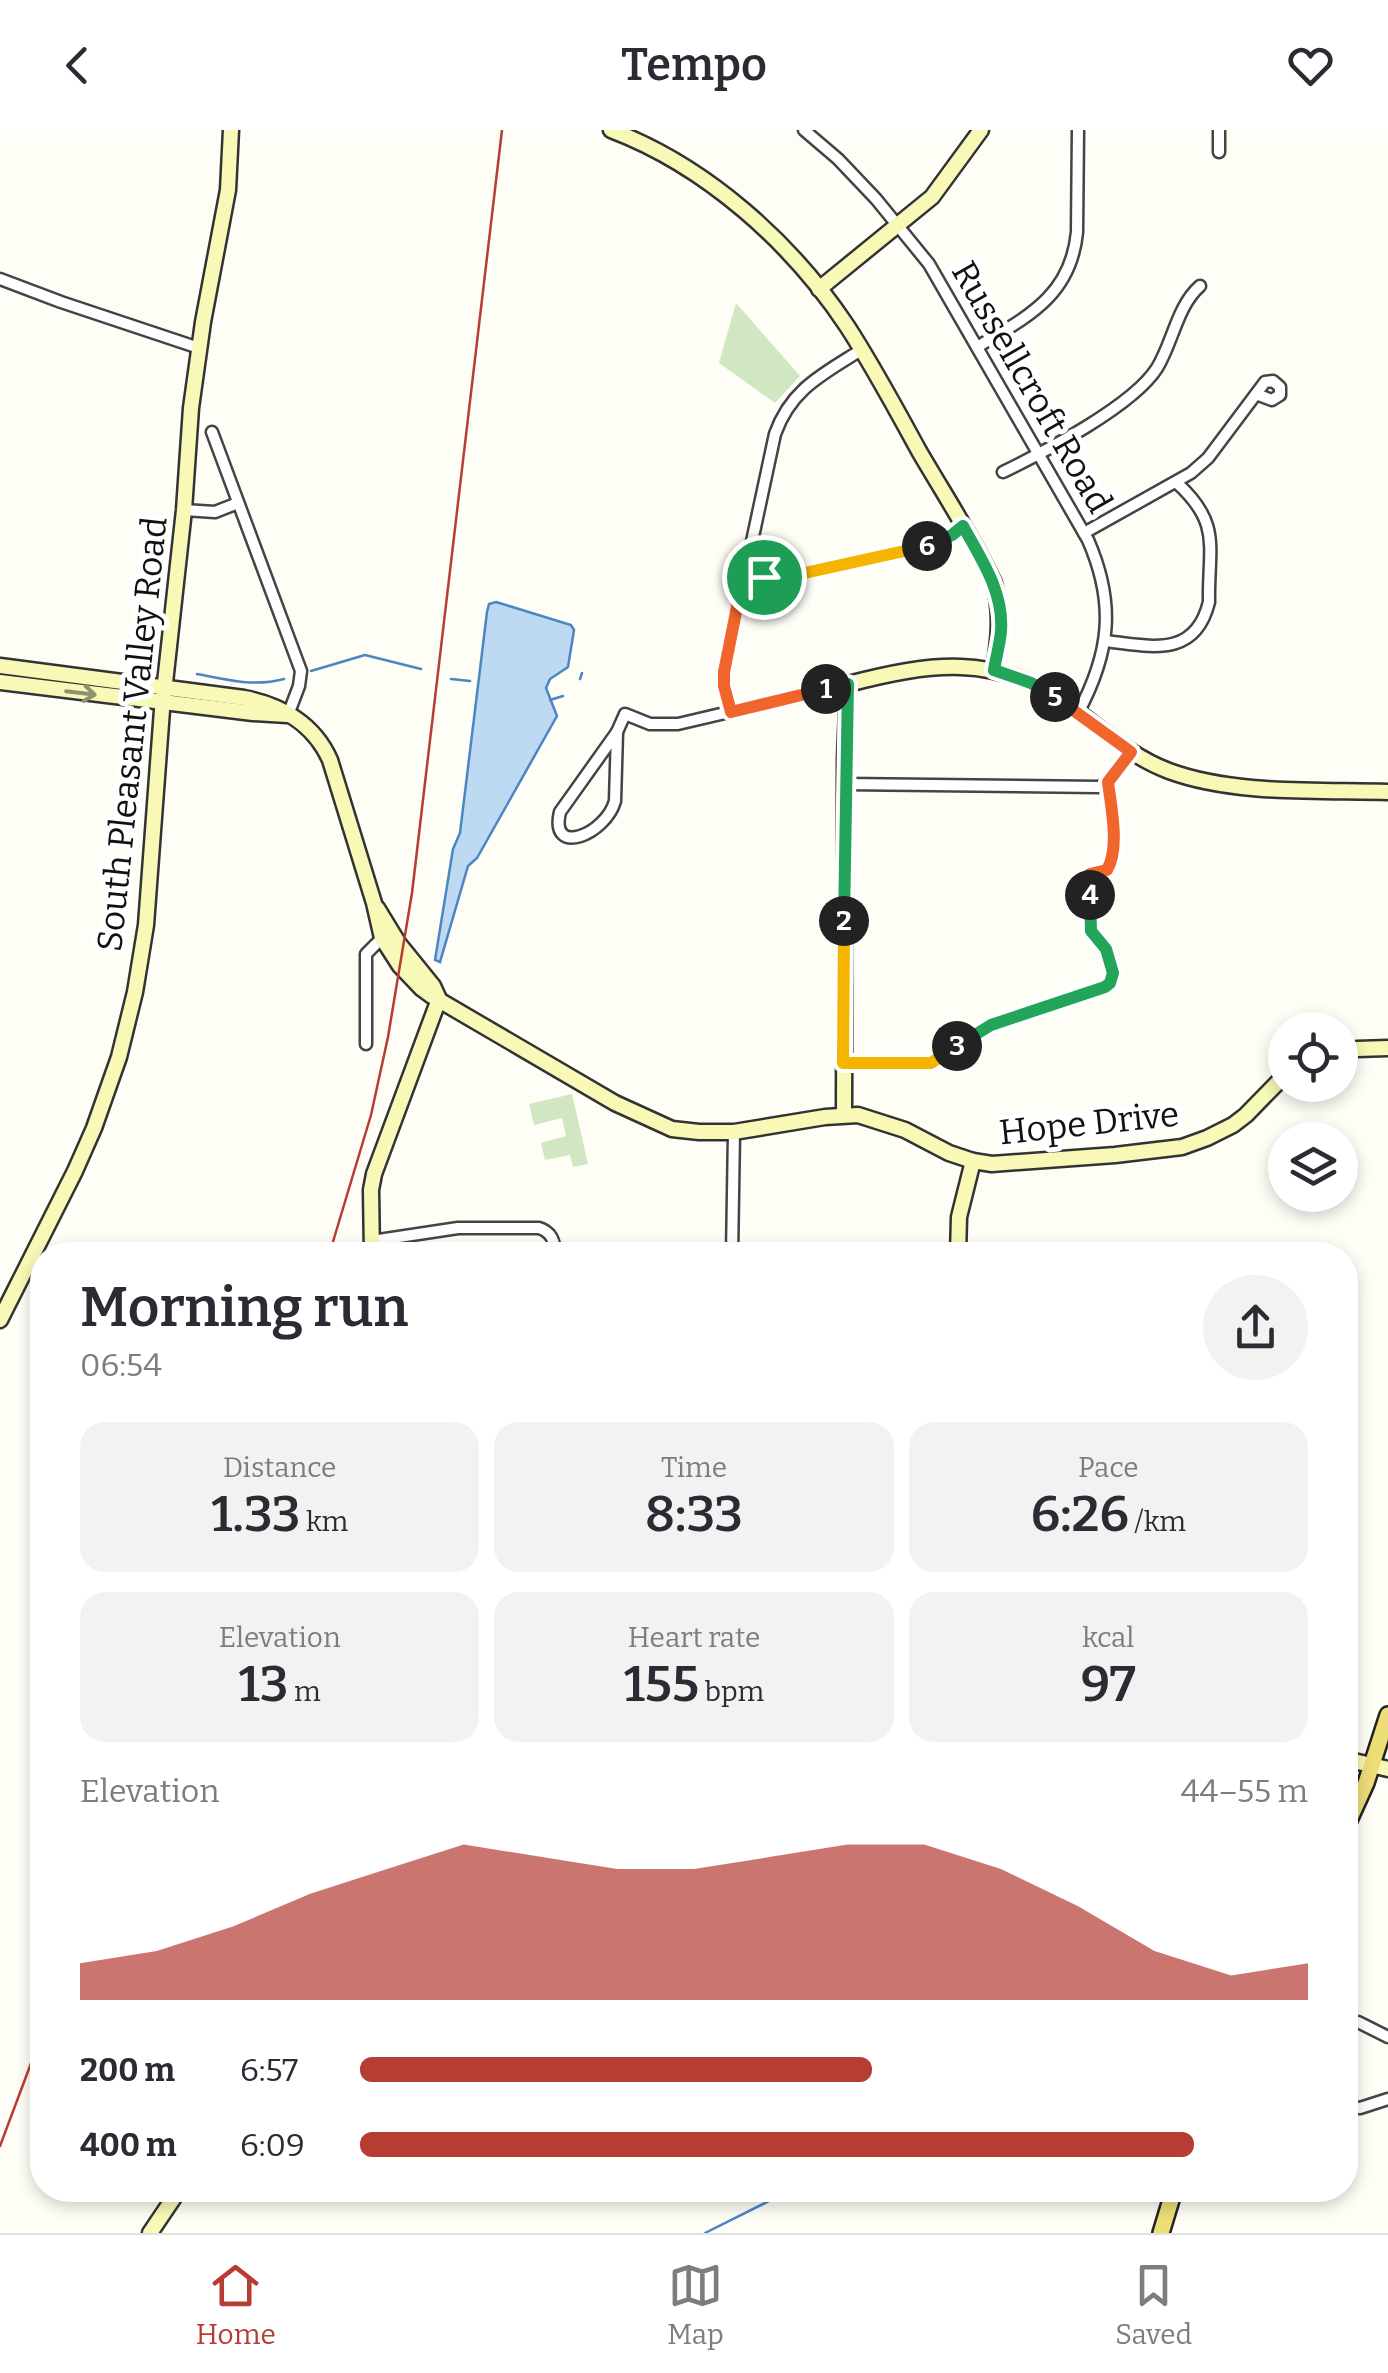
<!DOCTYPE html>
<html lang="en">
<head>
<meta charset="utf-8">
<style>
	body { margin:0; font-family:Bitter,serif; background:#f2f2f3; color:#2b2b33; height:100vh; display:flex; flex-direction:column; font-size:38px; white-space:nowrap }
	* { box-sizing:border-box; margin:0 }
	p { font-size:32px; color:#7c7c81 }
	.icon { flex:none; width:55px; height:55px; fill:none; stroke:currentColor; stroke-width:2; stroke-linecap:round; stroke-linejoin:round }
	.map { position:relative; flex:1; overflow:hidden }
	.panel { position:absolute; left:30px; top:1112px; width:1328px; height:960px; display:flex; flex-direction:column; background:#fff; border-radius:40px; box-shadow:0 5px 15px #0003 }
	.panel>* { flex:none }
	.fabs { position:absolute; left:1268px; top:882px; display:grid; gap:20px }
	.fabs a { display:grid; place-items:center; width:90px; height:90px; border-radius:50%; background:#fff; box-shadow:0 5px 15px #0003; font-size:50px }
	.pin { position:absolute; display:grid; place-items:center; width:85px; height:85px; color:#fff; margin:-42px; border:5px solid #fff; border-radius:50%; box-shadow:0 2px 10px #0007 }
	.km { position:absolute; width:50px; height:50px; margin:-25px; border-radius:50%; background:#222; color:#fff; font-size:28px; line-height:50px; text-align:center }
	.round { display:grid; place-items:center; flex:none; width:105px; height:105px; border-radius:52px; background:#f2f2f3 }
	.summary { display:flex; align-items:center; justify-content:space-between; height:170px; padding:0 50px }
	h1 { font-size:55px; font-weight:600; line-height:75px }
	.stats { display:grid; grid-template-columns:repeat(3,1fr); gap:15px; height:170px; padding:10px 50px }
	.stats div { display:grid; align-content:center; border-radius:25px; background:#f2f2f3; text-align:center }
	.stats b { font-size:50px; font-weight:600 }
	.stats small { font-size:28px; font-weight:400 }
	.stats p { font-size:28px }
	.chart { height:280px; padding:20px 50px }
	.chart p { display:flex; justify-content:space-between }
	.chart svg { width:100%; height:180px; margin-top:10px; fill:#b63c34; opacity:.7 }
	ul { padding:0 50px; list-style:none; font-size:32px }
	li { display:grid; grid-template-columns:160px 120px 1fr; align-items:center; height:75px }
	li i { height:25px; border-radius:12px; background:#b63c34 }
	header { display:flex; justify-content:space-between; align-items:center; height:130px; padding:0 50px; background:#fff; font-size:45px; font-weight:600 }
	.tabs { display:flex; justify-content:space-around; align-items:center; height:140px; border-top:2px solid #e1e1e2; background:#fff; font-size:28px; color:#7c7c81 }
	.tabs a { display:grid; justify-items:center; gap:5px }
	.tabs .selected { color:#b63c34 }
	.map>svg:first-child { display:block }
	.green { fill:#d1e7c1 }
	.water { fill:#bed9f2; stroke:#4c86c2; stroke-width:2.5 }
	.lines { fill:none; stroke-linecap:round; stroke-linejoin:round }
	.stream { stroke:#4c86c2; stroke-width:2.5 }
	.street-casing { stroke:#444; stroke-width:15 }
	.secondary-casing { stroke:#333; stroke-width:19 }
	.primary-casing { stroke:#222; stroke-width:20 }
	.street { stroke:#fff; stroke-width:10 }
	.secondary { stroke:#f8f8b7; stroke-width:14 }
	.primary { stroke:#eddd77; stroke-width:15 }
	.rail { stroke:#b63c34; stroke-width:2.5 }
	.oneway { stroke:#90906c }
	.split-1-casing { stroke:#fff; stroke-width:20 }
	.split-2-casing { stroke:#fff; stroke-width:20 }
	.split-3-casing { stroke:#fff; stroke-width:20 }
	.split-4-casing { stroke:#fff; stroke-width:20 }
	.split-5-casing { stroke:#fff; stroke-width:20 }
	.split-6-casing { stroke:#fff; stroke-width:20 }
	.split-7-casing { stroke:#fff; stroke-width:20 }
	.split-1 { stroke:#f0652b; stroke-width:12 }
	.split-2 { stroke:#22a559; stroke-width:12 }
	.split-3 { stroke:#f5b400; stroke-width:12 }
	.split-4 { stroke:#22a559; stroke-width:12 }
	.split-5 { stroke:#f0652b; stroke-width:12 }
	.split-6 { stroke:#22a559; stroke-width:12 }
	.split-7 { stroke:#f5b400; stroke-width:12 }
	.labels { text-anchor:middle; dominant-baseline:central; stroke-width:10; stroke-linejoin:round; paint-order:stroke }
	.street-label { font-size:35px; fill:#111; stroke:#fff }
</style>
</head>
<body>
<header><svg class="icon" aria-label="back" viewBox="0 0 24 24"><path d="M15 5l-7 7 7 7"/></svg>Tempo<svg class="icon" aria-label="heart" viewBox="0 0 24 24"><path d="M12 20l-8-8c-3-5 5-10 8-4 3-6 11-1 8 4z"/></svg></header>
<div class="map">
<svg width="1388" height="2103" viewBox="0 0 1388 2103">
	<rect width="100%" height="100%" fill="#fefdf6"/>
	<!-- green -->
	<g class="green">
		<path d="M 736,173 L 800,246 L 775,273 L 719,233 Z"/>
		<path d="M 572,964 L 588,1034 L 573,1037 L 570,1025 L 545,1030 L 541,1013 L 566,1006 L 562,988 L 534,995 L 529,974 Z"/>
	</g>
	<!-- water -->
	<path class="water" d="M 496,472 L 571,495 L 574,500 L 568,537 L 550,549 L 546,558 L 557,586 L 477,728 L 468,736 L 440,832 L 435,830 L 453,719 L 460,703 L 487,482 L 489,474 Z"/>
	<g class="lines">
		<!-- stream -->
		<g class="stream">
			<path d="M 311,541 L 365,525 L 421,539"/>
			<path d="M 197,544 C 228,550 254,557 284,549"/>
			<path d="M 451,549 L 470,551"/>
			<path d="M 580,549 L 582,543"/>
			<path d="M 550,570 L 563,566"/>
			<path d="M 705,2103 L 791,2060"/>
		</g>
		<!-- street casing -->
		<g class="street-casing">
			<g id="street">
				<path d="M 804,0 L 838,29 L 876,69 L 929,134 L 1088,410 C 1116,474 1110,523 1078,583"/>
				<path d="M 1219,22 L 1219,0"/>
				<path d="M 0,149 L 61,172 L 199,218"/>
				<path d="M 977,217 C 1027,187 1071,166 1077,102 L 1078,0"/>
				<path d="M 212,302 L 301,541 L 299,556 L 288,585"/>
				<path d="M 1003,342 C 1044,322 1133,276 1157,238 C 1173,212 1177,176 1200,156"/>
				<path d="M 184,380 L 215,382 L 238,373"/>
				<path d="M 1084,403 L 1191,343 L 1208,328 L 1265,252 L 1273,251 L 1280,257 L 1280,265 L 1272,270 L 1256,264"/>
				<path d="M 744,442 L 764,447 L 782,448 L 927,416 L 940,411 L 963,397"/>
				<path d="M 1105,511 C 1150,516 1195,529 1209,472 C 1208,417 1222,394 1177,353"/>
				<path d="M 731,582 L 725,556 L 724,542 L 775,304 C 791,259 823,244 861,220"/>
				<path d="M 617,602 L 615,671 C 606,704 549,728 560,682 Z"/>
				<path d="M 617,602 L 625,584 L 650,594 L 678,594 L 848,554"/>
				<path d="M 845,654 L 1099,657 L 1108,652 L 1131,623"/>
				<path d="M 366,914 L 366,824 L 382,808"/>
				<path d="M 843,933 L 931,933 L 991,895 L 1105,857 L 1109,853 L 1113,843 L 1106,819 L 1091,801 L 1090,744 L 1107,740 C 1120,718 1112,677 1108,652"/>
				<path d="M 372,1111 L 458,1098 L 539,1098 C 552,1102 555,1112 555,1125"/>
				<path d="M 732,1125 L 734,1002"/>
				<path d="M 1358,1892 L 1388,1907"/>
				<path d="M 1345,1977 L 1360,1978 L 1388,1969"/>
			</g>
		</g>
		<!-- secondary casing -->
		<g class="secondary-casing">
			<g id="secondary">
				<path d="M 611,0 C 706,36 791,112 847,196 C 873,236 896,279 919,321 C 944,364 973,408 994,453 C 1002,484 999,509 994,540"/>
				<path d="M 819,159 L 932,67 L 981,0"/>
				<path d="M 0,536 L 244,568 C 281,575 314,594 330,630 L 374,773 L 382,808 L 400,836 L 421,858 L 432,866 L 615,973 L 672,999 L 699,1002 L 734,1002 L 825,987 L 858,985 L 905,1000 L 949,1023 L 973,1031 L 992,1034 L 1115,1025 L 1182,1017 L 1207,1008 L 1233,995 L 1246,985 L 1285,945"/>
				<path d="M 0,552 L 253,583 L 287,585"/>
				<path d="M 1340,922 L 1357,919 L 1388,918"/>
				<path d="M 844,985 L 845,629 L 848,554 C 929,533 995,523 1067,574 C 1101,598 1129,626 1169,641 C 1234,665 1319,660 1388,662"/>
				<path d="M 372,1125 L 371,1060 L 374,1044 L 439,869 L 433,856 L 399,814 L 377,778"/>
				<path d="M 958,1125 L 959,1087 L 973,1031"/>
				<path d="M 0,1190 L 75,1041 L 94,998 L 119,927 L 135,862 L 146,795 L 162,580 L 184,380 L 191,278 L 203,192 L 228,60 L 231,0"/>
				<path d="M 1345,1629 L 1388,1639"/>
				<path d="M 150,2103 L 179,2060"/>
			</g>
		</g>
		<!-- primary casing -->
		<g class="primary-casing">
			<g id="primary">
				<path d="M 1345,1699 L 1366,1653 L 1388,1585"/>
				<path d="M 1161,2103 L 1174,2060"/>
			</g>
		</g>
		<!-- street -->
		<use href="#street" class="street"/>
		<!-- secondary -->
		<use href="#secondary" class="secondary"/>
		<!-- primary -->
		<use href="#primary" class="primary"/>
		<!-- rail -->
		<g class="rail">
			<path d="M 329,1125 L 371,985 L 388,907 L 412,763 L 502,0"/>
			<path d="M 0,2016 L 42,1904"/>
		</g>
	</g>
	<!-- one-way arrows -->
	<defs><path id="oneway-shaft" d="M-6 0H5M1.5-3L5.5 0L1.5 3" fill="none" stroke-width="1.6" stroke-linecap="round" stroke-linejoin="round" transform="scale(2.5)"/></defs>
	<use class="oneway" href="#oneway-shaft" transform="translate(81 563) rotate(7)"/>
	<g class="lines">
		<!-- split-1 casing -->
		<g class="split-1-casing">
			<path id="split-1" d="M 764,447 L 744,442 L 724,542 L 724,556 L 731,582 L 826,559"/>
		</g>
		<!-- split-2 casing -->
		<g class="split-2-casing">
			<path id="split-2" d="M 826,559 L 848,554 L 844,791"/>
		</g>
		<!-- split-3 casing -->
		<g class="split-3-casing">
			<path id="split-3" d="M 844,791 L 843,933 L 931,933 L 957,916"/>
		</g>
		<!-- split-4 casing -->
		<g class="split-4-casing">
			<path id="split-4" d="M 957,916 L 991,895 L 1105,857 L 1110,853 L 1113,843 L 1106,819 L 1091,801 L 1090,765"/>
		</g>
		<!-- split-5 casing -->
		<g class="split-5-casing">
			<path id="split-5" d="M 1055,567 L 1131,622 L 1108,652 C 1111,677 1120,718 1107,740 L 1090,744 L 1090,765"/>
		</g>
		<!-- split-6 casing -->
		<g class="split-6-casing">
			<path id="split-6" d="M 927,416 L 952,405 L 963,396 C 981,429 1004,462 1001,501 C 1000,514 996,527 994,540 L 1031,553 L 1055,567"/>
		</g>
		<!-- split-7 casing -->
		<g class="split-7-casing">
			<path id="split-7" d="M 764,447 L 782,448 L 927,416"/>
		</g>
		<!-- split-1 -->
		<use href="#split-1" class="split-1"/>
		<!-- split-2 -->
		<use href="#split-2" class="split-2"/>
		<!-- split-3 -->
		<use href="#split-3" class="split-3"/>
		<!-- split-4 -->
		<use href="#split-4" class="split-4"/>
		<!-- split-5 -->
		<use href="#split-5" class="split-5"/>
		<!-- split-6 -->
		<use href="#split-6" class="split-6"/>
		<!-- split-7 -->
		<use href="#split-7" class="split-7"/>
	</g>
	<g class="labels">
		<!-- street labels -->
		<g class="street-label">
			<text transform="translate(1032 257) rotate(60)">Russellcroft Road</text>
			<text transform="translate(132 604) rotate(-84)">South Pleasant Valley Road</text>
			<text transform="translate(1089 993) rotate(-6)">Hope Drive</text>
		</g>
	</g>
</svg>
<div class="fabs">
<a><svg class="icon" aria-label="locate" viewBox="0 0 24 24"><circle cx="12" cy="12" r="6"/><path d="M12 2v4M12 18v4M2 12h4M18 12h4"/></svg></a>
<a><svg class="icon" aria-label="layers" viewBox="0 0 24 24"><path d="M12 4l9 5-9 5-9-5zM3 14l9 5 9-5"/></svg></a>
</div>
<div class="pin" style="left:764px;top:447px;background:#1e9e55"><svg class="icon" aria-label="arrive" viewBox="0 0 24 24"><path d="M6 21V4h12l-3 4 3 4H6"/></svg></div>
<b class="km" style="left:826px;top:559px">1</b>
<b class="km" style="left:844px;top:791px">2</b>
<b class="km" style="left:957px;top:916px">3</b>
<b class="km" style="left:1090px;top:765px">4</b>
<b class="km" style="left:1055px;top:567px">5</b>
<b class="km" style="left:927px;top:416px">6</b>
<section class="panel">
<div class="summary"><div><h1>Morning run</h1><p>06:54</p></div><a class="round"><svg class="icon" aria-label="share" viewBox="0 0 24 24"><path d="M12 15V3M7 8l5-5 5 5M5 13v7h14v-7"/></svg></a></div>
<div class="stats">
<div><p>Distance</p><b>1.33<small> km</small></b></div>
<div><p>Time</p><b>8:33</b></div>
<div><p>Pace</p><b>6:26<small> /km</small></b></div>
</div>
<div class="stats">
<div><p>Elevation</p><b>13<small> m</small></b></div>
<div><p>Heart rate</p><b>155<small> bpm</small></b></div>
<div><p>kcal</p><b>97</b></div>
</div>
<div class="chart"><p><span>Elevation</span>44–55 m</p>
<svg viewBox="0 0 160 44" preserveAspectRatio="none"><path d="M0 44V35L10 32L20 26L30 18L40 12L50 6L60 9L70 12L80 12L90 9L100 6L110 6L120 12L130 21L140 32L150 38L160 35V44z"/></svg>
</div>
<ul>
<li><b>200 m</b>6:57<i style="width:54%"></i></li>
<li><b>400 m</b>6:09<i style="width:88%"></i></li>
</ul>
</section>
</div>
<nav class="tabs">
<a class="selected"><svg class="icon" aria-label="home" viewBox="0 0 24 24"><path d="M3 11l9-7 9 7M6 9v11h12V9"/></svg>Home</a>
<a><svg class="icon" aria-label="map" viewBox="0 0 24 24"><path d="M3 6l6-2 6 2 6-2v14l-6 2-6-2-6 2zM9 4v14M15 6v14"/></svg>Map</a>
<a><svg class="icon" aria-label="saved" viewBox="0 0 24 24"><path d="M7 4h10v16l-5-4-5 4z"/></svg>Saved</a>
</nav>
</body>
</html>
